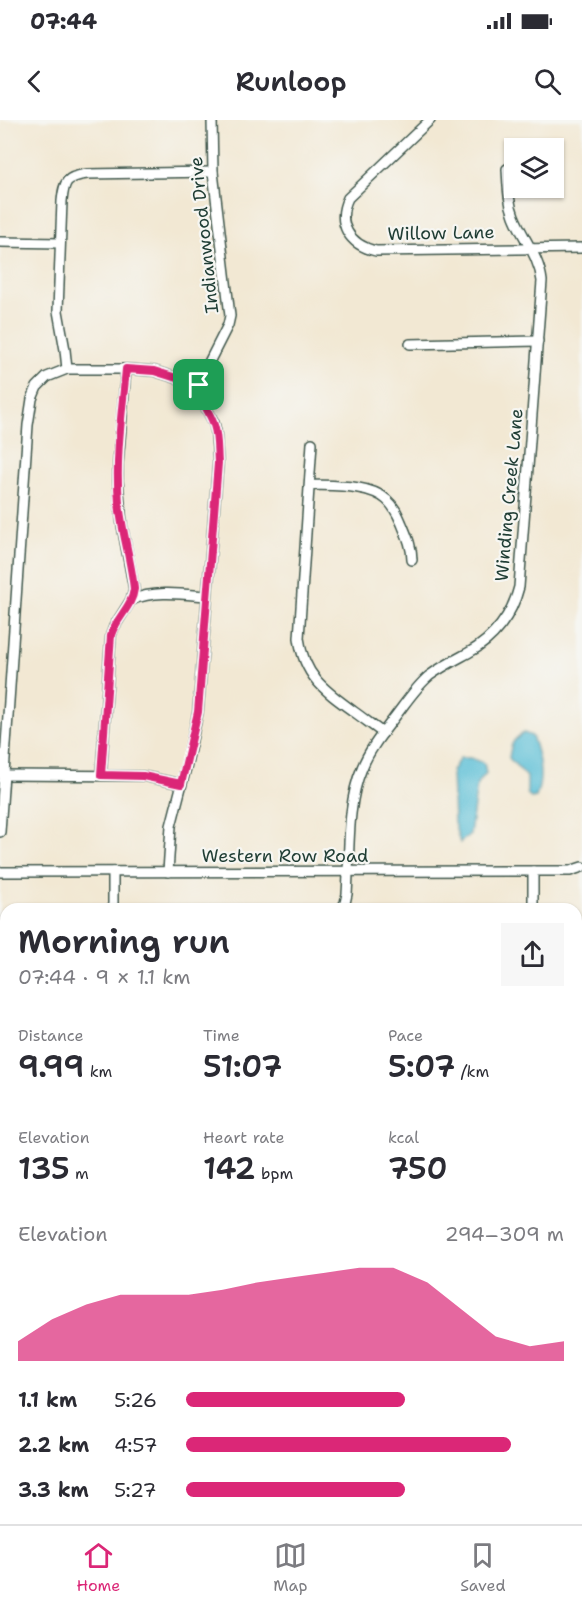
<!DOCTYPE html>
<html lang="en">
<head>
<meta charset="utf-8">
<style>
	body { margin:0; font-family:"Shantell Sans",sans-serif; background:#f7f7f7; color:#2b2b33; height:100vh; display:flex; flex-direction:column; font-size:22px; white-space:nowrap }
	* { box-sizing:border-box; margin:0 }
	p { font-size:20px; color:#7c7c81 }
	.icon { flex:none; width:33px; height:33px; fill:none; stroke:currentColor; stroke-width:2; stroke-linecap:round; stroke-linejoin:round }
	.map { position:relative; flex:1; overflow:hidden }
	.sheet { position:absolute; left:0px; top:783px; width:582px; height:621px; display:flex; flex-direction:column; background:#fff; border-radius:18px 18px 0 0; box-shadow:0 2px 4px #0004 }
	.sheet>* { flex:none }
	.controls { position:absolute; left:504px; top:18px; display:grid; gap:12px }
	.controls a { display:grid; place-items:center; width:60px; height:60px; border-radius:0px; background:#fff; box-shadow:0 2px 4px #0004; font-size:30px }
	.pin { position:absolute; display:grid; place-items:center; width:51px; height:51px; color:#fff; margin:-26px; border-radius:12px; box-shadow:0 3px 9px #0006 }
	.round { display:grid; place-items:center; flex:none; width:63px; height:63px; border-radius:0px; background:#f7f7f7 }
	.headline { display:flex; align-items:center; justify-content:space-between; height:102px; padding:0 18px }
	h1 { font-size:33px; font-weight:600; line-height:45px }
	.stats { display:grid; grid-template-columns:repeat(3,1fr); gap:9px; height:102px; padding:6px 18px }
	.stats div { display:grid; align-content:center }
	.stats b { font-size:30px; font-weight:600 }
	.stats small { font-size:16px; font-weight:400 }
	.stats p { font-size:16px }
	.chart { height:168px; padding:12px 18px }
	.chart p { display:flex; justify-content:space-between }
	.chart svg { width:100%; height:108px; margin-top:6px; fill:#db2777; opacity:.7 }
	ul { padding:0 18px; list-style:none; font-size:20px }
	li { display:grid; grid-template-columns:96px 72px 1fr; align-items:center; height:45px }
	li i { height:15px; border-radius:8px; background:#db2777 }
	.status { display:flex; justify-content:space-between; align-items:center; height:42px; padding:0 30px; background:#fff; direction:ltr }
	.status svg { height:16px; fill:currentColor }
	header { display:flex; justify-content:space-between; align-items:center; height:78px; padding:0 18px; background:#fff; font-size:27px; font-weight:600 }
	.tabs { display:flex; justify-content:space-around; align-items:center; height:84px; border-top:2px solid #e1e1e2; background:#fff; font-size:16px; color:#7c7c81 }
	.tabs a { display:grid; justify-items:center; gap:3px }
	.tabs .current { color:#db2777 }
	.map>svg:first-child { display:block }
	.built { fill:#ebd8ba }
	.water { fill:#57bdd5; stroke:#3b7d84; stroke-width:1.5 }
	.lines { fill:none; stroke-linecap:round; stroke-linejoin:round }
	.minor-casing { stroke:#3f574c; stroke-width:12 }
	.minor { stroke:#fff; stroke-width:9 }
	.route-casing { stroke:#fff; stroke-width:12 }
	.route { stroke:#db2777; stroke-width:8 }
	.labels { text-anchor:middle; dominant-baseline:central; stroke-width:4.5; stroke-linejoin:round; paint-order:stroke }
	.street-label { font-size:18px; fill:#1f3d34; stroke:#f6f6f2 }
</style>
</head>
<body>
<div class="status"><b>07:44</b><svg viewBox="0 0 49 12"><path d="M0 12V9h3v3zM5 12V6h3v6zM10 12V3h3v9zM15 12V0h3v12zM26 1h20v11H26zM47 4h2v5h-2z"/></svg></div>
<header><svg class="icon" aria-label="back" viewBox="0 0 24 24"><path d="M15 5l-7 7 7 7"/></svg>Runloop<svg class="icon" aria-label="search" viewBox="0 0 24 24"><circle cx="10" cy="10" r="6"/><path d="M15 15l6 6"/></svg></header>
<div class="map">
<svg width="582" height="1404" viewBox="0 0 582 1404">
	<rect width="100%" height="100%" fill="#f6f6f2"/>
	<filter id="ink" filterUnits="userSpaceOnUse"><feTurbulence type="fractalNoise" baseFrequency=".0167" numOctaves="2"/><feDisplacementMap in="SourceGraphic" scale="12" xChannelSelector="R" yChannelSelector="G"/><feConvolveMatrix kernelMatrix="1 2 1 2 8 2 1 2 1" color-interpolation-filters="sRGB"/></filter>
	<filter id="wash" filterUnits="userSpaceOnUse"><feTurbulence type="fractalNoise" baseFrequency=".008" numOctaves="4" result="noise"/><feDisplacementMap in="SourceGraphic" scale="24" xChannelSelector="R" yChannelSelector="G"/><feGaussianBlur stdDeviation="1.35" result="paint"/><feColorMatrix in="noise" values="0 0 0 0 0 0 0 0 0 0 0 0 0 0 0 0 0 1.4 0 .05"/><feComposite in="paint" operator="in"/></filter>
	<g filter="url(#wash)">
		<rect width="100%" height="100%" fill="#f2e8d3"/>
		<!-- built -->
		<path class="built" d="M 576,1273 L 582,1273 L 582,1404 L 435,1404 L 435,1398 L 576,1398 Z"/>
		<!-- water -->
		<g class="water">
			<path d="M 524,613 L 532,616 C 539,636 544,657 536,677 L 531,678 L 527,673 L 527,657 L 509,638 C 511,624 512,620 524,613 Z"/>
			<path d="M 460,638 L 471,638 L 484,643 L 486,653 L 477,664 L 470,714 L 460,723 L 454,703 L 452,651 Z"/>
			<path d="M 302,1398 L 350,1398 L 352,1404 L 289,1404 L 292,1400 Z"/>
		</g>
	</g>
	<g filter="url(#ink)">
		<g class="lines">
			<!-- minor casing -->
			<g class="minor-casing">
				<g id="minor">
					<path d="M 430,0 L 348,78 C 336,103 349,125 376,131 L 582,128"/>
					<path d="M 0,122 L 60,123"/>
					<path d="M 410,224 L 538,221"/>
					<path d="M 67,249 L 65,230 L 58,191 L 62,81 C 64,61 66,57 87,54 L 213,52"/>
					<path d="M 312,323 L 299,518 C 304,556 324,570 353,591 C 363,598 373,606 383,613"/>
					<path d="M 310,365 C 333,366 370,364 387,380 C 395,387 398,395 402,404 C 407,416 412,427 412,440"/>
					<path d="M 131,480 C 156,470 181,474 207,476"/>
					<path d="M 3,655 L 143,656 L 181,664"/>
					<path d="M 101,655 L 111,515 L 114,507 L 131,480 L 134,469 L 122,405 L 118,361 L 118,343 L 126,249"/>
					<path d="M 0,712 L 28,305 L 32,279 L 37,267 L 47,257 L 67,249 L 126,249 L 154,251 L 199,265"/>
					<path d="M 533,751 L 533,789"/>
					<path d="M 0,752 L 570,751 L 582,747"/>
					<path d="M 113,752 L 113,789"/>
					<path d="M 168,752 L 171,706 L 186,648 L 198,592 L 218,343 L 216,312 L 214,303 L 200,276 L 199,268 L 200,260 L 228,205 L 230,196 L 213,52 L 212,0"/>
					<path d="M 341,789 L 345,783 L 347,774 C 350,734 346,685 362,648 C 369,630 382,614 394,598 C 405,584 415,568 429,556 C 441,547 455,540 468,533 C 494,519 512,495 519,467 L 542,161 C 539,136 523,119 514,96 C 508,81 508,65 507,49"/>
					<path d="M 576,920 L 582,927"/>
					<path d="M 0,998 L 6,915"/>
					<path d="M 576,1019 L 582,1018"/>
					<path d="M 0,1031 L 6,1031"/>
					<path d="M 0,1169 L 6,1168"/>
					<path d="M 0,1339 L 6,1343"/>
					<path d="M 6,1404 L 6,1398"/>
					<path d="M 52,1404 L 52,1398"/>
					<path d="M 256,1404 L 258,1398"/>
					<path d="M 381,1404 L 381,1398"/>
				</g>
			</g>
			<!-- minor -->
			<use href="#minor" class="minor"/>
		</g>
	</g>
	<g class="lines" filter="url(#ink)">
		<!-- route casing -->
		<g class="route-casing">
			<path id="route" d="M 126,249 L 154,251 L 199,265 C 199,280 210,292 214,305 C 218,317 217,330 218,343 L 198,592 L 181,664 L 143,656 L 101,655 L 111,515 C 116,498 132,487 134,469 C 131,440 122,412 119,383 C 115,338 122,293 126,249 Z"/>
		</g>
		<!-- route -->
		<use href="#route" class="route"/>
	</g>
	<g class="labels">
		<!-- street labels -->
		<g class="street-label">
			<text transform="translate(441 113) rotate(-1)">Willow Lane</text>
			<text transform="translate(204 115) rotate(-96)">Indianwood Drive</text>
			<text transform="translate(509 375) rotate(-85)">Winding Creek Lane</text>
			<text x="285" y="736">Western Row Road</text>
		</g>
	</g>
</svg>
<div class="controls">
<a><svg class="icon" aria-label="layers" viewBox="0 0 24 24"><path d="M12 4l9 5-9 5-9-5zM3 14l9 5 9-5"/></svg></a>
</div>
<div class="pin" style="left:199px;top:265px;background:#1e9e55"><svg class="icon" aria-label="arrive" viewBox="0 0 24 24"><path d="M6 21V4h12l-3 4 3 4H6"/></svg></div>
<section class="sheet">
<div class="headline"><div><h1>Morning run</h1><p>07:44 · 9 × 1.1 km</p></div><a class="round"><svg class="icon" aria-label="share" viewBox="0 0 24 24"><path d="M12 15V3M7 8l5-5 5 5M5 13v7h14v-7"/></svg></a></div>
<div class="stats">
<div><p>Distance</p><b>9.99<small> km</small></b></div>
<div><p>Time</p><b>51:07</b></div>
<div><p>Pace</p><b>5:07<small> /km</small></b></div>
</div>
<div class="stats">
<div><p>Elevation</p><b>135<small> m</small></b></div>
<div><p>Heart rate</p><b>142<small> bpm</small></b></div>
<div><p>kcal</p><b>750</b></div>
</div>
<div class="chart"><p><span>Elevation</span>294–309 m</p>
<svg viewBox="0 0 160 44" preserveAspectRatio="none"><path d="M0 44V36L10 27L20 21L30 17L40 17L50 17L60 15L70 12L80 10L90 8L100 6L110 6L120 12L130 23L140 34L150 38L160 36V44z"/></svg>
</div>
<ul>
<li><b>1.1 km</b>5:26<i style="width:58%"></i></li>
<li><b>2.2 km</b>4:57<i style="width:86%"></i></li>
<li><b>3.3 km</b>5:27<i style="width:58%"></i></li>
</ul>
</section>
</div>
<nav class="tabs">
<a class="current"><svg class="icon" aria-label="home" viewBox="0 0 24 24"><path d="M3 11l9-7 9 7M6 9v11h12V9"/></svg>Home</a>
<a><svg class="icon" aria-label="map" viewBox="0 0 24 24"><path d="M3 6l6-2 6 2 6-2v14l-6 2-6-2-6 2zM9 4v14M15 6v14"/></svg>Map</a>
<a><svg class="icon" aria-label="saved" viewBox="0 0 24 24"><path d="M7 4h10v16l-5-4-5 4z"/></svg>Saved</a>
</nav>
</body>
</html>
